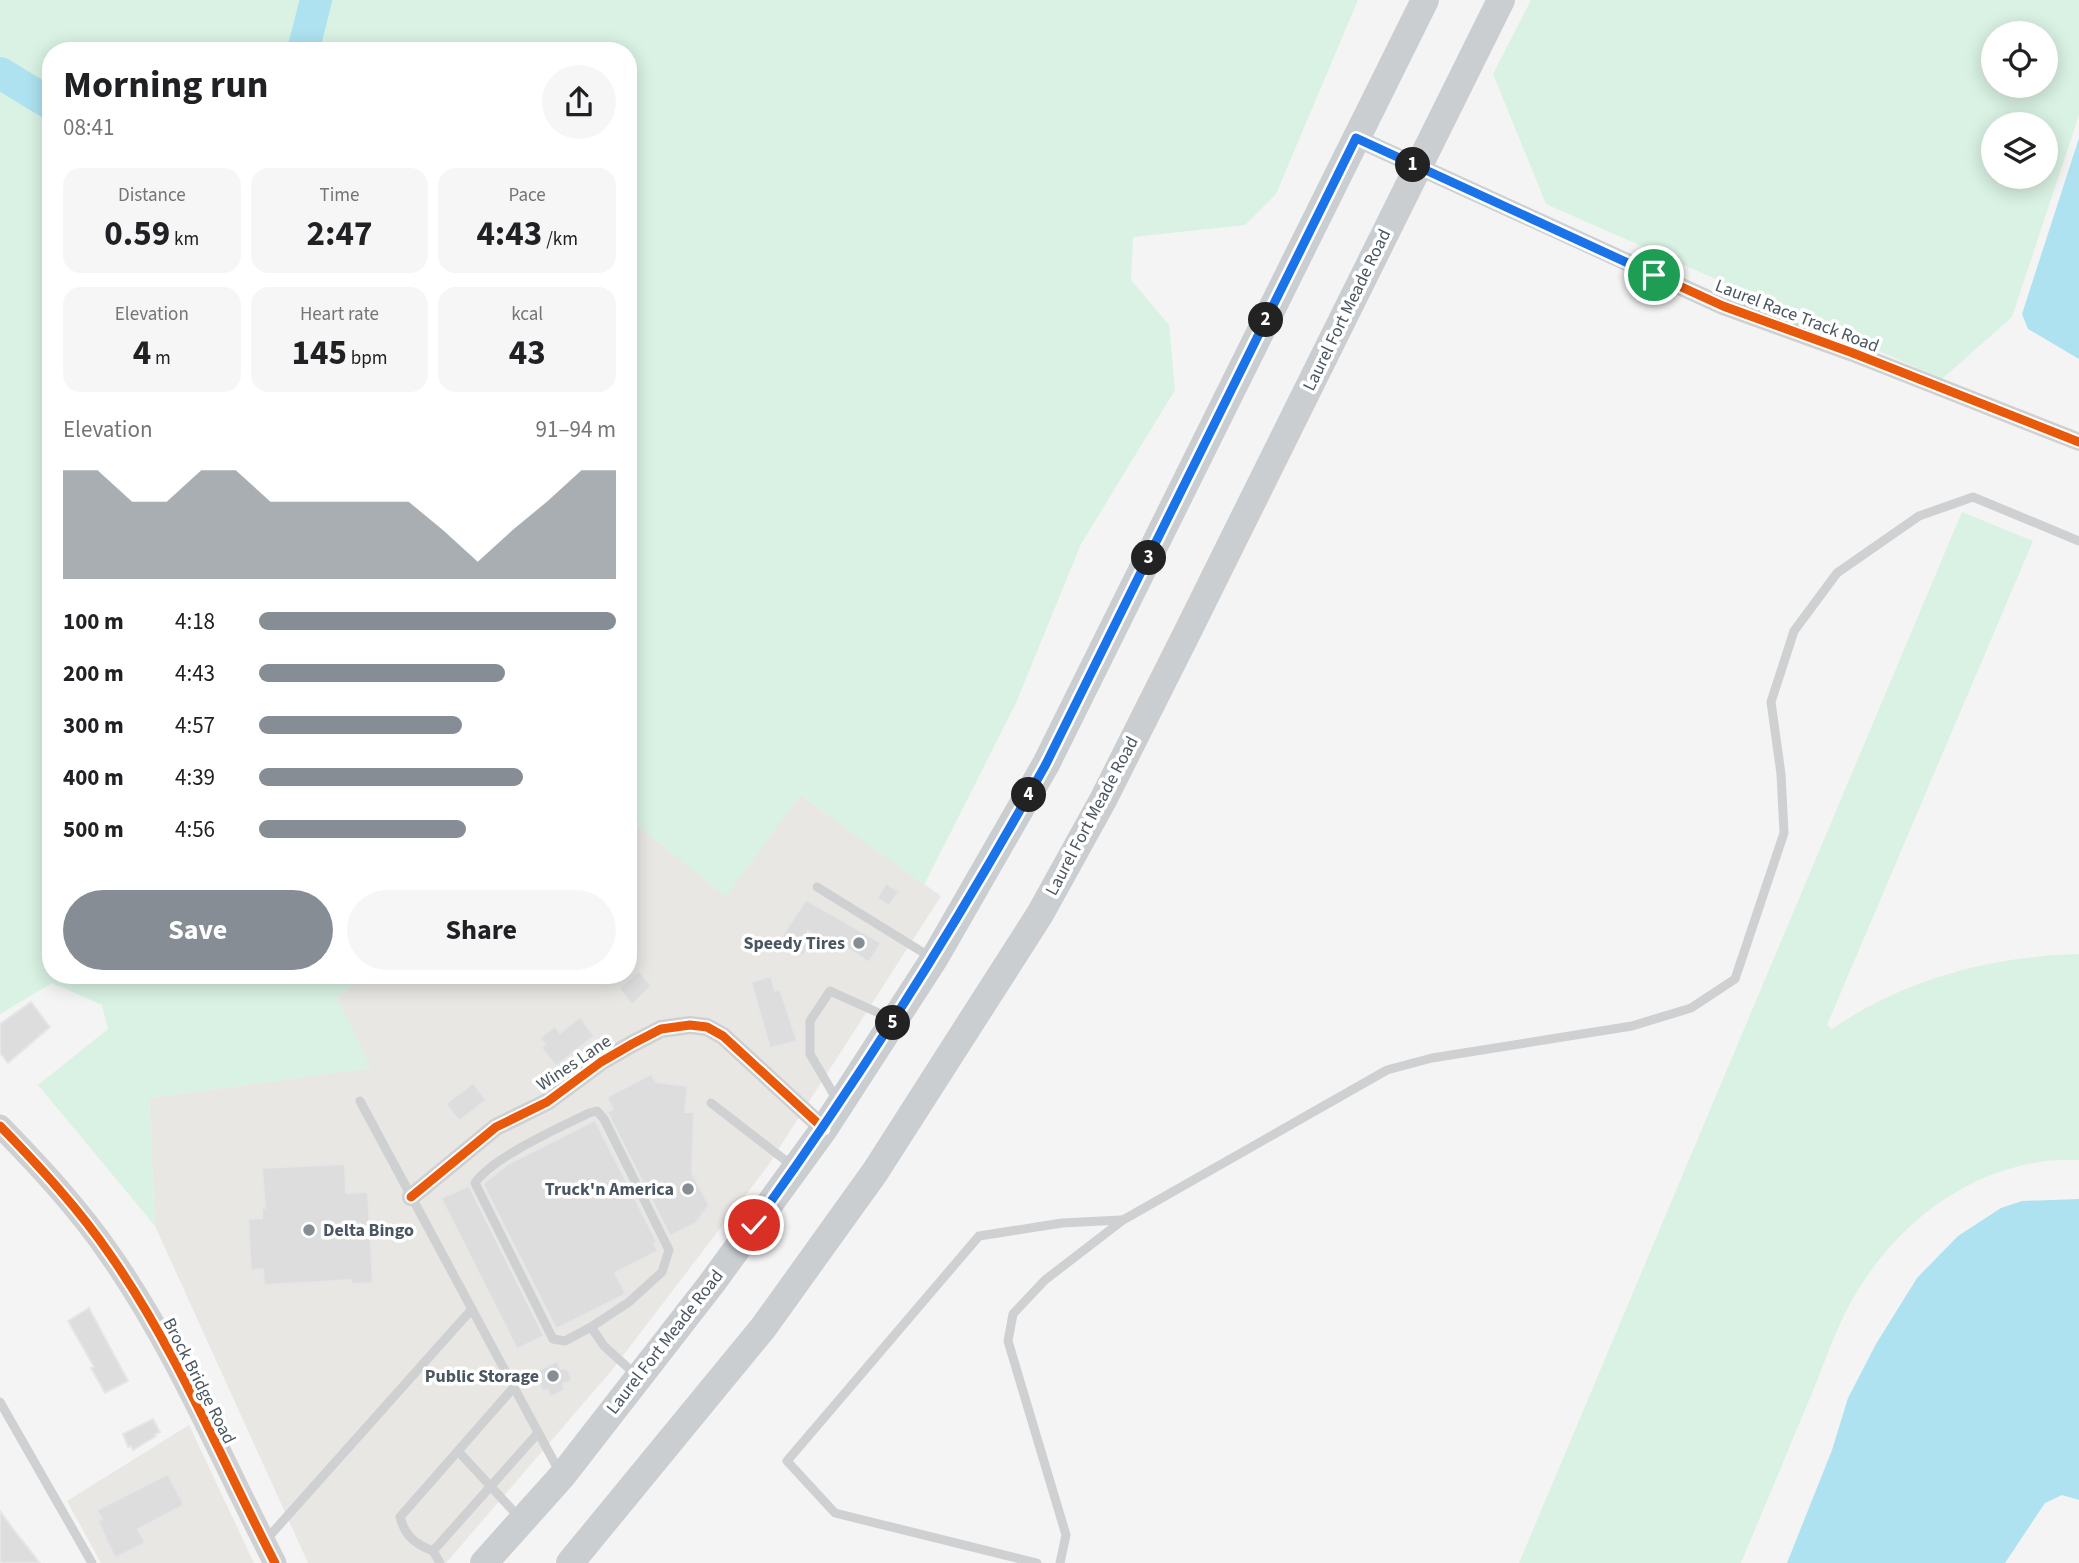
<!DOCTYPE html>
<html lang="en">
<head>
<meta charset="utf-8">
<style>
	body { margin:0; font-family:"Source Sans 3",sans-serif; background:#f6f6f6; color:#202124; height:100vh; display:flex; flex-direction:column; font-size:26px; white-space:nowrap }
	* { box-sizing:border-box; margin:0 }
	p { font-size:23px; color:#757577 }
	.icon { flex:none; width:38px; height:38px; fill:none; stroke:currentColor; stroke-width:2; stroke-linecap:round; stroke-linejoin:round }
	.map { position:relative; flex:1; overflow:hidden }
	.sheet { position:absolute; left:42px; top:42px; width:595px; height:942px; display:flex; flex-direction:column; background:#fff; border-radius:28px; box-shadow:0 4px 18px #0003 }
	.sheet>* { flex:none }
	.buttons { position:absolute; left:1981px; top:21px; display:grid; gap:14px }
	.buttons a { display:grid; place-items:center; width:77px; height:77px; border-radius:50%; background:#fff; box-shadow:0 4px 18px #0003; font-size:35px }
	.pin { position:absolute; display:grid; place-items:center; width:60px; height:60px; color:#fff; margin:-30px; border:4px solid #fff; border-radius:50%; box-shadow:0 2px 7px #0007 }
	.km { position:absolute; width:35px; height:35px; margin:-18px; border-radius:50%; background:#222; color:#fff; font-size:19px; line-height:35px; text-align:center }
	.round { display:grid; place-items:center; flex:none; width:74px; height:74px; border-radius:37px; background:#f6f6f6 }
	.headline { display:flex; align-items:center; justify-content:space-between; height:119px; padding:0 21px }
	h1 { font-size:38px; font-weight:700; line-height:52px }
	.figures { display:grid; grid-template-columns:repeat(3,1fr); gap:10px; height:119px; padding:7px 21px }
	.figures div { display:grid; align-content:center; border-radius:18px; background:#f6f6f6; text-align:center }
	.figures b { font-size:35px; font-weight:700 }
	.figures small { font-size:19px; font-weight:400 }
	.figures p { font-size:19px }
	.chart { height:196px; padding:14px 21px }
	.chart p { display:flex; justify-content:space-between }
	.chart svg { width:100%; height:126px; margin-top:7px; fill:#868d94; opacity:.7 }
	.button { display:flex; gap:14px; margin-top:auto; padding:14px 21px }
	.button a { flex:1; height:80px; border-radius:42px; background:#868d94; color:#fff; font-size:28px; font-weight:700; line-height:80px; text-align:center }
	.button a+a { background:#f6f6f6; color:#202124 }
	ul { padding:0 21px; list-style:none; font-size:23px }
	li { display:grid; grid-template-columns:112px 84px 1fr; align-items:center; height:52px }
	li i { height:18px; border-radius:9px; background:#868d94 }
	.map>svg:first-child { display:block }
	.commercial { fill:#e8e7e3 }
	.green { fill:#d9f2e3; fill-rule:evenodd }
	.water { fill:#aee2f0 }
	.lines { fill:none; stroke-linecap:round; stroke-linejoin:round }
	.river { stroke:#aee2f0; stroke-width:32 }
	.building { fill:#ddddde; stroke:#e5e6e7; stroke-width:2 }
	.service { stroke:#ced0d2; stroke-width:9 }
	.minor { stroke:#ced0d2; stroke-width:18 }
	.tertiary { stroke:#ced0d2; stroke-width:23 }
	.primary { stroke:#caced1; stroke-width:28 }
	.cycleway-casing { stroke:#fff; stroke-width:13 }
	.cycleway { stroke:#e8590c; stroke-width:9 }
	.route-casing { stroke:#fff; stroke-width:14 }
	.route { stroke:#1a73e8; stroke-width:9 }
	.poi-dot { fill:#868d94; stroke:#fff; stroke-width:2.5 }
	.labels { text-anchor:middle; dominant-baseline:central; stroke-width:7; stroke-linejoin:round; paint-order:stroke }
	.street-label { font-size:18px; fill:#4a5661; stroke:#fff }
	.poi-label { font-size:18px; font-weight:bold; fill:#4a5661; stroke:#fff; text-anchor:end }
</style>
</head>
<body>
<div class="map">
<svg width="2079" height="1563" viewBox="0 0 2079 1563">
	<rect width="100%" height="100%" fill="#f4f4f4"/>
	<!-- commercial -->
	<g class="commercial">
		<path d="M 800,795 L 941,896 L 767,1167 L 612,1370 L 446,1563 L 308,1563 L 155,1226 L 149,1098 L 370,1068 L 337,998 L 364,975 L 628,975 L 628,818 L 726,896 Z"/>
		<path d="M 189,1425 L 254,1563 L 101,1563 L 67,1501 Z"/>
	</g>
	<!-- green -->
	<g class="green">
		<path d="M 0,0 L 1358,0 L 1276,194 L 1245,225 L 1133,237 L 1131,280 L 1169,325 L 1175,390 L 1081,544 L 1016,703 L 924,885 L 800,795 L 726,897 L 628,818 L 628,51 L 51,51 L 51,975 L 364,975 L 337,998 L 371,1068 L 149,1098 L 155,1226 L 38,1085 L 108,1029 L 102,1005 L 52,983 L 0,1014 Z"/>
		<path d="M 1531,0 L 2079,0 L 2079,115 L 2012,317 L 1942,379 L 1546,204 L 1493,74 ZM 1993,33 L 2046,33 L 2046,86 L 1993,86 ZM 1993,124 L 2046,124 L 2046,177 L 1993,177 Z"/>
		<path d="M 1962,512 L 2033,541 L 1827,1025 L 1832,1029 C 1904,979 1992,956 2079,954 L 2079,1160 C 1981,1156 1897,1219 1851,1302 C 1833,1334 1822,1371 1807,1405 C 1785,1458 1763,1510 1741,1563 L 1519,1563 Z"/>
	</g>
	<!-- water -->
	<g class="water">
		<path d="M 2079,138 L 2079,359 L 2028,329 L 2022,314 Z"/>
		<path d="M 2079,1199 L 2079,1500 L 2062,1495 L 2045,1503 L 2005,1563 L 1787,1563 L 1832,1450 L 1848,1398 L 1876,1344 L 1917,1278 L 1958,1236 L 2001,1208 L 2022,1201 Z"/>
	</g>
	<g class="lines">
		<!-- river -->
		<g class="river">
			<path d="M 303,51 L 316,0"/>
			<path d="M 0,73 L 51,104"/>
		</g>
	</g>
	<!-- building -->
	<g class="building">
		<path d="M 886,883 L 899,892 L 889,906 L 877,898 Z"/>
		<path d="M 806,900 L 881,943 L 869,962 L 837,942 L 833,947 L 808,931 L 805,955 L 781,952 L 783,935 Z"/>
		<path d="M 639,971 L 651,986 L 632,1005 L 619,988 Z"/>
		<path d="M 771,976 L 775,991 L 780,989 L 797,1041 L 770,1048 L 751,982 Z"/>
		<path d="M 31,1002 L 50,1027 L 8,1063 L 0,1053 L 0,1024 Z"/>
		<path d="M 580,1017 L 594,1036 L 556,1066 L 541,1047 L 545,1044 L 540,1038 L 555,1026 L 560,1033 Z"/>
		<path d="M 651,1074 L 656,1082 L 688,1086 L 685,1112 L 694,1112 L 692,1173 L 709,1205 L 696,1223 L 670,1236 L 607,1112 L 613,1109 L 607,1097 Z"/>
		<path d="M 473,1083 L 486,1100 L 459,1121 L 446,1104 Z"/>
		<path d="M 595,1120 L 657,1242 L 654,1244 L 658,1251 L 615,1273 L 626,1294 L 556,1329 L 483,1184 L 508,1164 Z"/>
		<path d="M 345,1164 L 346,1193 L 368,1192 L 373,1283 L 352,1284 L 351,1280 L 264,1285 L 263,1269 L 251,1270 L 248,1219 L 262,1218 L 262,1208 L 265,1208 L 262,1168 Z"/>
		<path d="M 469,1186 L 544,1336 L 517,1349 L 441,1198 Z"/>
		<path d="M 89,1308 L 128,1381 L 105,1393 L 91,1368 L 94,1367 L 68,1321 Z"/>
		<path d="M 557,1361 L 561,1369 L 567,1368 L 572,1380 L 563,1384 L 565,1390 L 551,1397 L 547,1390 L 543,1392 L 534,1372 Z"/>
		<path d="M 153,1419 L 160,1432 L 155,1434 L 156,1436 L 133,1450 L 131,1446 L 128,1447 L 123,1434 Z"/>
		<path d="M 168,1474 L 184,1505 L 138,1529 L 145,1543 L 115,1558 L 98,1521 L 102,1519 L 97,1510 Z"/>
		<path d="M 0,1511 L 14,1530 L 40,1563 L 0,1563 Z"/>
	</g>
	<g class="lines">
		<!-- service -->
		<g class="service">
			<path d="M 817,887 L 932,958"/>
			<path d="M 837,1100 L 810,1054 L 810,1021 L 830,991 L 890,1018"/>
			<path d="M 360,1101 L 559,1471"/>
			<path d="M 711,1103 L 794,1167"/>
			<path d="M 591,1327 L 565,1341 L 553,1339 L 475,1183 C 493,1157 559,1128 589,1113 L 597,1111 L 604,1119 L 669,1250 L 662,1272 L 629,1302 L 591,1327 L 604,1346 L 636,1375"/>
			<path d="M 0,1402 L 92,1563"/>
			<path d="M 458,1451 L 519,1517"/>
			<path d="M 265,1541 L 472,1309"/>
			<path d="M 433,1551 C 415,1544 405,1536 400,1517 L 514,1387"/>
			<path d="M 440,1563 L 433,1551 L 538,1433"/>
			<path d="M 1037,1563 L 835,1513 L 787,1461 L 979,1236 L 1062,1223 L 1121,1220"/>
			<path d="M 1060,1563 L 1066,1535 L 1008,1341 L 1013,1314 L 1045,1280 L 1123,1220 L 1387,1070 L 1432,1058 L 1632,1026 L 1691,1008 L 1735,979 L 1784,833 L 1781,774 L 1771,702 L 1794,631 L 1837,573 L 1919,516 L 1973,497 L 2079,541"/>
		</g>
		<!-- minor -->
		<g class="minor">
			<path d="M 1356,138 L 1723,306 L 1853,353 L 2079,442"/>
			<path d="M 411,1197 L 496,1127 L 547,1102 L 601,1062 L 632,1044 L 661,1029 L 690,1025 L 707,1027 L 723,1036 L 824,1129"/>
		</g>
		<!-- tertiary -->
		<path class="tertiary" d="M 0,1126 C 40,1167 79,1209 111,1256 C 177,1351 222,1461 275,1563"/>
		<!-- primary -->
		<g class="primary">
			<path d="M 484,1563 L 562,1476 L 712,1283 L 824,1129 L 934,959 L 1046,764 L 1425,0"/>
			<path d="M 570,1563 L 763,1328 L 875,1172 L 1040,914 L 1103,800 L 1188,631 L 1501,0"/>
		</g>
		<!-- cycleway casing -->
		<g class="cycleway-casing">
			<g id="cycleway">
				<path d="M 1356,138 L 1723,306 L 1853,353 L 2079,442"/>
				<path d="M 0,1126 C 40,1167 79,1209 111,1256 C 177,1351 222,1461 275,1563"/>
				<path d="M 411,1197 L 496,1127 L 547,1102 L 601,1062 L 632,1044 L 661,1029 L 690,1025 L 707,1027 L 723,1036 L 824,1129"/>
			</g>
		</g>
		<!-- cycleway -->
		<use href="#cycleway" class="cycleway"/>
	</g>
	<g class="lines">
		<!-- route casing -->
		<g class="route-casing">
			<path id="route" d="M 754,1225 C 861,1077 957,924 1046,764 L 1356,138 L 1654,275"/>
		</g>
		<!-- route -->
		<use href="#route" class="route"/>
	</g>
	<!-- markers -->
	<g class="poi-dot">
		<circle cx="859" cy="943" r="7"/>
		<circle cx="688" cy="1189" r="7"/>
		<circle cx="309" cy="1230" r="7"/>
		<circle cx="553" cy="1376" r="7"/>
	</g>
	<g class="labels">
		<!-- street labels -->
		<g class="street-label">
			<text transform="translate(1347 310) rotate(-64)">Laurel Fort Meade Road</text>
			<text transform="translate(1797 316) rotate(21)">Laurel Race Track Road</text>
			<text transform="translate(1092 816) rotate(-62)">Laurel Fort Meade Road</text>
			<text transform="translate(574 1063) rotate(-34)">Wines Lane</text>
			<text transform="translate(665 1342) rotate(-52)">Laurel Fort Meade Road</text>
			<text transform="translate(199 1381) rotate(63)">Brock Bridge Road</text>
		</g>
		<!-- poi labels -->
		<g class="poi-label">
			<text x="845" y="943">Speedy Tires</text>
			<text x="674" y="1189">Truck'n America</text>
			<text x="323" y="1230" text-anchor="start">Delta Bingo</text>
			<text x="539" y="1376">Public Storage</text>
		</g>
	</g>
</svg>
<div class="buttons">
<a><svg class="icon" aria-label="locate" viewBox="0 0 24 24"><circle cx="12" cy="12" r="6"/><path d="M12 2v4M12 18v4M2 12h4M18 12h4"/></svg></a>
<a><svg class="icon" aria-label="layers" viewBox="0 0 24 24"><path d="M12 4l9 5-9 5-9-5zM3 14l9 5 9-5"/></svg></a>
</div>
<div class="pin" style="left:1654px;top:275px;background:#1e9e55"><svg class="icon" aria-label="arrive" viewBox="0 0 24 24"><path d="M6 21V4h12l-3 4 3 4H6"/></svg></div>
<div class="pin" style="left:754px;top:1225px;background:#d93025"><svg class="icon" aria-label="check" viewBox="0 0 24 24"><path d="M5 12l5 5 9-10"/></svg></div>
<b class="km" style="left:1413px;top:165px">1</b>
<b class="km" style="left:1266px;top:320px">2</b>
<b class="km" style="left:1149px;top:558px">3</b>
<b class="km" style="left:1029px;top:795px">4</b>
<b class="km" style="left:893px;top:1023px">5</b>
<section class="sheet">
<div class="headline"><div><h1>Morning run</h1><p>08:41</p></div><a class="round"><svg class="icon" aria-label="share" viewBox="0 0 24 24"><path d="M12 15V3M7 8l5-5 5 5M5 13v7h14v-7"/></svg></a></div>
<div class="figures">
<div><p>Distance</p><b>0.59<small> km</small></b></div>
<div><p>Time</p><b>2:47</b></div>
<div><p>Pace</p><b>4:43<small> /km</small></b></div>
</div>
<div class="figures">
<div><p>Elevation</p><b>4<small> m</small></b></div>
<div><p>Heart rate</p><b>145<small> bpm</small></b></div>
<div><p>kcal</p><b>43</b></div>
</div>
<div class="chart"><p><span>Elevation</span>91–94 m</p>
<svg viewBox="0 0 160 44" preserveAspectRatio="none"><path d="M0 44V6L10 6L20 17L30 17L40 6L50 6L60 17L70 17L80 17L90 17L100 17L110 27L120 38L130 27L140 17L150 6L160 6V44z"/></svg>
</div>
<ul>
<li><b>100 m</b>4:18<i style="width:100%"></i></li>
<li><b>200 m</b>4:43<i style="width:69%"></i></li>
<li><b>300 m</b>4:57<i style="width:57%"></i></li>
<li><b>400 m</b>4:39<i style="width:74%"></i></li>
<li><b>500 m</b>4:56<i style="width:58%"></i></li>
</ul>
<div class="button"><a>Save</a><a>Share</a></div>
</section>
</div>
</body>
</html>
